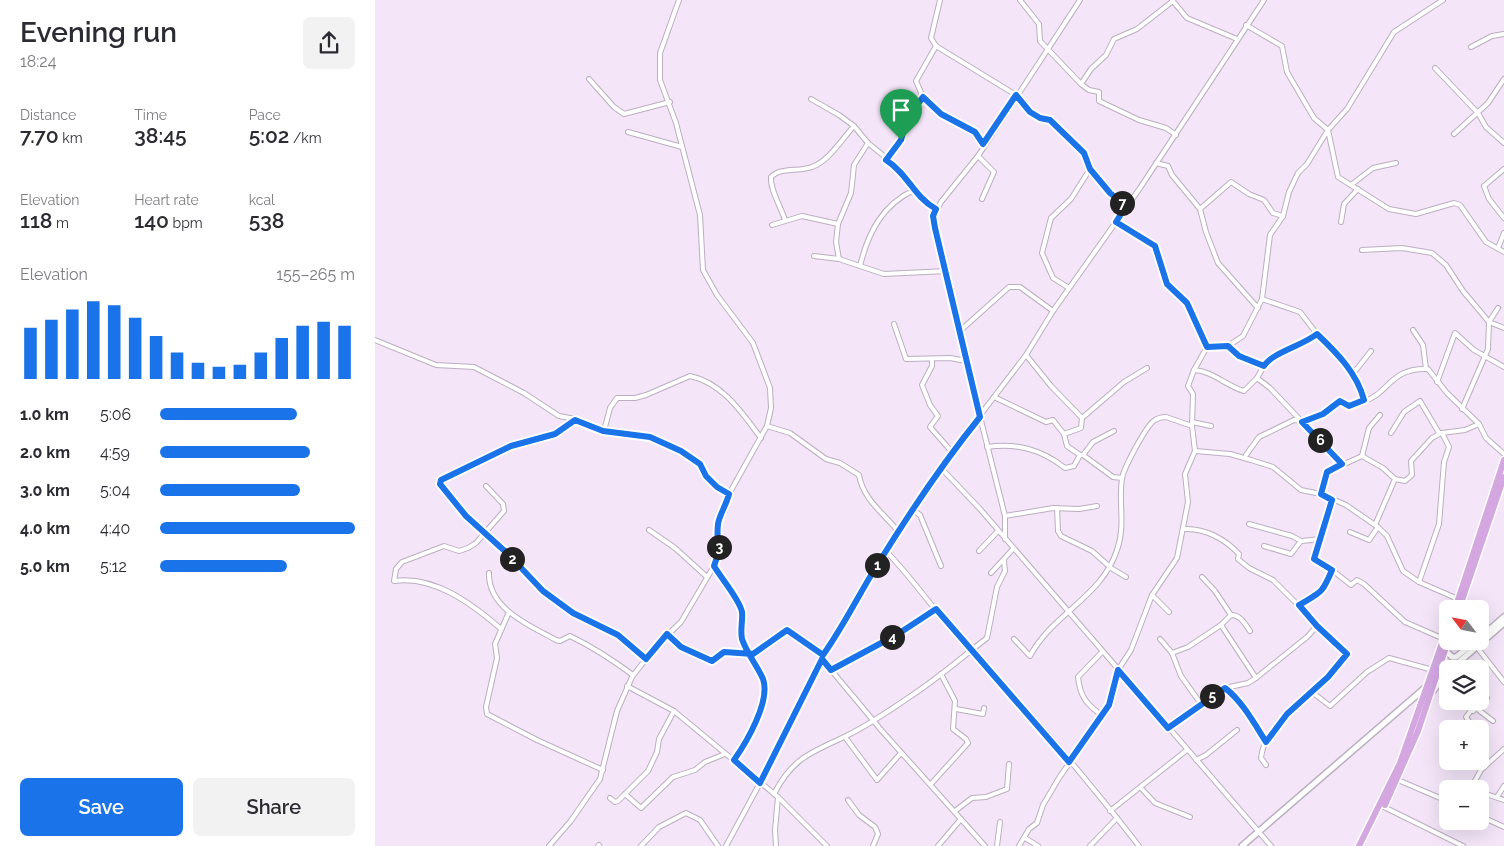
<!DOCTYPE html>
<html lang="en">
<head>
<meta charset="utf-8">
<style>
	body { margin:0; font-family:Raleway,sans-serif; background:#f2f2f3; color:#2b2b33; height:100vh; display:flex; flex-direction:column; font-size:19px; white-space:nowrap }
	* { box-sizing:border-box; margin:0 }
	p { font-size:16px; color:#7c7c81 }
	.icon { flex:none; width:28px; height:28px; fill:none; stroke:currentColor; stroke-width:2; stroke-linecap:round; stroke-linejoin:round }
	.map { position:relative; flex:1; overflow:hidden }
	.side { display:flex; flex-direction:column; background:#fff; width:375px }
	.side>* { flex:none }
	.needle { width:32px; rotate:302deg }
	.controls { position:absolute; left:1064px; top:600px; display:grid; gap:10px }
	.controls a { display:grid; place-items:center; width:50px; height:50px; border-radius:8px; background:#fff; box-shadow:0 5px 20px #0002; font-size:25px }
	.pin { position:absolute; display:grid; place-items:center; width:42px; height:42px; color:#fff; margin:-51px -21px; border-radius:50% 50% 50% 0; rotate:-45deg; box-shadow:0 0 5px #0007 }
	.pin .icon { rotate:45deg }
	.km { position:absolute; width:25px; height:25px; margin:-12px; border-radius:50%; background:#222; color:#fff; font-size:14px; line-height:25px; text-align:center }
	.round { display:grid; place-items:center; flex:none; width:52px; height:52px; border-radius:8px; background:#f2f2f3 }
	.overview { display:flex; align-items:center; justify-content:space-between; height:85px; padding:0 20px }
	h1 { font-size:28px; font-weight:600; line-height:38px }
	.metrics { display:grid; grid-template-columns:repeat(3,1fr); gap:8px; height:85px; padding:5px 20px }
	.metrics div { display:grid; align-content:center }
	.metrics b { font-size:21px; font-weight:600 }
	.metrics small { font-size:14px; font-weight:400 }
	.metrics p { font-size:14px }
	.chart { height:140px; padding:10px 20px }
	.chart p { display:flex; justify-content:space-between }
	.chart svg { width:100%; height:90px; margin-top:5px; stroke:#1a73e8; stroke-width:6 }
	.button { display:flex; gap:10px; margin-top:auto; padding:10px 20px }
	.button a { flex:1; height:58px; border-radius:8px; background:#1a73e8; color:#fff; font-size:20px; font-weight:600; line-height:58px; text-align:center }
	.button a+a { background:#f2f2f3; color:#2b2b33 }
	ul { padding:0 20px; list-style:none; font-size:16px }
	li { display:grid; grid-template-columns:80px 60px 1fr; align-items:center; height:38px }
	li i { height:12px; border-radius:6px; background:#1a73e8 }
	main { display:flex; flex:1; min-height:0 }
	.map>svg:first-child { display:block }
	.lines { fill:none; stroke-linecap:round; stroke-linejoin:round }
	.street-casing { stroke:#bcaec1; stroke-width:6 }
	.secondary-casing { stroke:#bcaec1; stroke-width:8 }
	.highway-casing { stroke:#fff; stroke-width:9 }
	.street { stroke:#fff; stroke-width:4 }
	.secondary { stroke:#fff; stroke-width:5 }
	.highway { stroke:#d4a7e1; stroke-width:6 }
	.route-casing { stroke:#fff; stroke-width:10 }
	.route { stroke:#1a73e8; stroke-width:6 }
</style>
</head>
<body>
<main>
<section class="side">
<div class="overview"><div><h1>Evening run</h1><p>18:24</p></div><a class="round"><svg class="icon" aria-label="share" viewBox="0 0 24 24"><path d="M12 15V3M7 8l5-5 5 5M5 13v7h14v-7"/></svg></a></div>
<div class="metrics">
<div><p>Distance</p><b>7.70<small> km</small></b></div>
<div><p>Time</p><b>38:45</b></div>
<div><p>Pace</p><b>5:02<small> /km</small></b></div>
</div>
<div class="metrics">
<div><p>Elevation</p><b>118<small> m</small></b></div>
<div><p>Heart rate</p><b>140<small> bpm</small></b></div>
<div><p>kcal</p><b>538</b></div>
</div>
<div class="chart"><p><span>Elevation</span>155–265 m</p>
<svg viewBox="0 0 160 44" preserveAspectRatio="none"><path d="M5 44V19M15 44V15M25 44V10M35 44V6M45 44V8M55 44V14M65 44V23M75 44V31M85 44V36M95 44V38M105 44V37M115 44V31M125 44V24M135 44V18M145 44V16M155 44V18"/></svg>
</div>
<ul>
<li><b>1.0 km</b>5:06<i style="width:70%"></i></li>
<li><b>2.0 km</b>4:59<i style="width:77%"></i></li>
<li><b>3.0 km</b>5:04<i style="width:72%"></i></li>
<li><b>4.0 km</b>4:40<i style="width:100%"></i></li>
<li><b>5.0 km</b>5:12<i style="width:65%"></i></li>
</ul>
<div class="button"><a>Save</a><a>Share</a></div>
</section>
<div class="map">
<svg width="1129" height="846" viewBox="0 0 1129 846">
	<rect width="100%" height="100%" fill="#f4e5f9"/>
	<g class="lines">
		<!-- street casing -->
		<g class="street-casing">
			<g id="street">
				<path d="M 645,0 L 664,24 L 665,41 L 706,84 L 714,90 L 724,92 L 724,101 L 764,120 L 791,128 L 801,135"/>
				<path d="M 797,0 L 812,18 L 862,39"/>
				<path d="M 871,25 L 907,46 L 912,72 L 939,118 L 953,130 L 963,177 L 1014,209 L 1041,214 L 1079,203 L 1085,205 L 1111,242 L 1129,252"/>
				<path d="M 561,46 L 641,95 L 655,112 L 665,118 L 675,120 L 709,153 L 715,169 L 735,193 L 751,206"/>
				<path d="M 1096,47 L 1117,36 L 1129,34"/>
				<path d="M 1060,68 L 1103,113 L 1111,127 L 1129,143"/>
				<path d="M 214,79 L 239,107 L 249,114 L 295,102"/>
				<path d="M 706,84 L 716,69 L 731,55 L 739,39 L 762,29 L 798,1"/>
				<path d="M 548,97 L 567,114 L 600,132 L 609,144"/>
				<path d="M 436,99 L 464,115 L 479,126 L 493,143 L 525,169 L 550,203 L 561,209"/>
				<path d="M 253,132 L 307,147"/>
				<path d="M 1079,134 L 1113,103 L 1129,79"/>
				<path d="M 603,156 L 619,172 L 607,199"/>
				<path d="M 511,159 L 526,139 L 532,119 L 548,97 L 541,81 L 561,46 L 556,38 L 565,0"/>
				<path d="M 781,163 L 793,166 L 797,175 L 825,209 L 831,232 L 843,263 L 883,308"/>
				<path d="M 1129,169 L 1109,186 L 1114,199 L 1129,218"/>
				<path d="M 976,185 L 998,168 L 1021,163"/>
				<path d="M 825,209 L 856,182 L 874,194 L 889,200 L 898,213 L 908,216"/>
				<path d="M 410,220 C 406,207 395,190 396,177 C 405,167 424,172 437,167 C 454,161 467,139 479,126"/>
				<path d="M 741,222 L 780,246 L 792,284 L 812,303 L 832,347"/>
				<path d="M 966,222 L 969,204 L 983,189"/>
				<path d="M 397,225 L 427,216 L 463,224"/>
				<path d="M 1123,248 L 1129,233"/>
				<path d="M 987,250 L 1027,248 L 1057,253 L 1071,265 L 1088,291 L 1114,322 L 1129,328"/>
				<path d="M 439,256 L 464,259 L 509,274 L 572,271"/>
				<path d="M 464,259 L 461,242 L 463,224 L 476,193 L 479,165 L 493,143"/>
				<path d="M 485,266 C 493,233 507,205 539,190"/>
				<path d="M 694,288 L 678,278 L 667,253 L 676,218 L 696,199 L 715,169"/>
				<path d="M 887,299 L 925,312 L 942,334 L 970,361 L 987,392 L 989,401 C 1013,395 1015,367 1053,369 L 1072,393 L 1104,424 L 1111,438 L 1129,454"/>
				<path d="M 519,324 L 531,359 L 575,358 L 591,361"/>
				<path d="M 586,330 L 634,287 L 645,287 L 678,311"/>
				<path d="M 1038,330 L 1048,345 L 1051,369"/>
				<path d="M 0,340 L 61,365 L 99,367 L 149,393 L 184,416 L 200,419 L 229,431 L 275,437 L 292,444 L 318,457 L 325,464 L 331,477 L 354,494"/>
				<path d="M 853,346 L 864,356 L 889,366"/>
				<path d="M 651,355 L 676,386 L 707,418 L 749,382 L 772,368"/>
				<path d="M 557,360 L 557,366 L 547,385 L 555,405 L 563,416 L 555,427 L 577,452"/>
				<path d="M 819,370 L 832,347 L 837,345 L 850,348 L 868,336 L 887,299 L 895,235 L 908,216 L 914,192 L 923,173 L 932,164 L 953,130 L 972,109 L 1019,32 L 1068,0"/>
				<path d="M 977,375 L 996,351"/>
				<path d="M 882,378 L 893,359 L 931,343 L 942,334"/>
				<path d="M 1062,382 L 1080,333 L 1099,350 L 1129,367"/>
				<path d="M 619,397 L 671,422 L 678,420 L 689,434"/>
				<path d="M 1087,409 L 1113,349 L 1114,322 L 1123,308"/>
				<path d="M 200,419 L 180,434 L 137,446 L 66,480 L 65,484 L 91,517 L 133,554 L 168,591 L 198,613 L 243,635 L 271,659"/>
				<path d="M 817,422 L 836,426"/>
				<path d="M 392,426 L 415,433 L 451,459 L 465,463 L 484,475 C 488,499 508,513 523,531"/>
				<path d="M 817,426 L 818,394 L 813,386 L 819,370 C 838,371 851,386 869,391 L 882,378 L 895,388 L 967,464"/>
				<path d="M 229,431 L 235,408 L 242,398 L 260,398 L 271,395 L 315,376 C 348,383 367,413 386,438"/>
				<path d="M 1016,433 L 1029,412 L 1045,401 L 1064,433"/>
				<path d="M 612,447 C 642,443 666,449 690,468 L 699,466 L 705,455 L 708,455 L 738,477 L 747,478"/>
				<path d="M 820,451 L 855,454 L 876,460 L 898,467 L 926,490 L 946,494 L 971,505 L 1003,527 L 1012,536 L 1028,571 L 1044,582 L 1083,599"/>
				<path d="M 705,455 L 692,446 L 689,434 L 706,428 L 707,418"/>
				<path d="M 708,455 L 718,442 L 739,431"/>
				<path d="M 871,455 L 884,437 L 919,420 L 927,421 L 948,414 L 965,401 L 975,406 L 989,401"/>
				<path d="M 987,456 L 994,428 L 1005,415"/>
				<path d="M 566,468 L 605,509 L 896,846"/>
				<path d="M 1020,479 L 1030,481 L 1037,475 L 1036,461 L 1057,438 L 1066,433"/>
				<path d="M 111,486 L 128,504 L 129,511 L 101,543 L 93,548 L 84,551 L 69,546 L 27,562 L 21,569 L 19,581 C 58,575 96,603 125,628 L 127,628 L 134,612"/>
				<path d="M 946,494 L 952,472 L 987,456 L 1008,468 L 1020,479 L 1000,525"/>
				<path d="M 957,500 L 939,559 L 957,570 L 976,585 L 982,580 L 989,584 L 1030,622 L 1069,639"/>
				<path d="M 682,508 L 683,531 L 686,536 L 717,551 L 735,567"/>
				<path d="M 538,510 L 545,515 L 566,566"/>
				<path d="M 630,516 L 678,508 L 704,509 L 722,506"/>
				<path d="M 874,524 L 917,536 L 926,541"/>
				<path d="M 809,529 C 830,528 850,539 864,554 L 863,559 L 874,568 L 898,580 L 972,654 C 955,689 890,715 886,758 L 891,765"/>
				<path d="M 274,530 L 300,548 L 332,577"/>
				<path d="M 975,532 L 994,540 L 1003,527"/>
				<path d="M 630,539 L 630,516 L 591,361 L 586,330 L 558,216 L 566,202 L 603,156 L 705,0"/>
				<path d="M 889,546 L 916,554 L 926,541 L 946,539"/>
				<path d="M 511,551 C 541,582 565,619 595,650 C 655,711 711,778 764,846"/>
				<path d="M 604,551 L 623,531"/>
				<path d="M 339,566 C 346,578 365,600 367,612 C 368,621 364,630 367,639 C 372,654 382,665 388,679 C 396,701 371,742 359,760"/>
				<path d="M 736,568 L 751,577"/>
				<path d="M 114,573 C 113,609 156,626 181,640 L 185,641 L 195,636 C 218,647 239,661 258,675"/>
				<path d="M 616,573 L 638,549"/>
				<path d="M 827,577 L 840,591 L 856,615"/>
				<path d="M 1044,582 L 1064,524 L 1069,462 L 1074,447 L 1067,433 L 1090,430 L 1104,424"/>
				<path d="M 777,595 L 794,612"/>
				<path d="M 924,605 C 946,592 947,594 957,570"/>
				<path d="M 127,628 L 120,644 L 122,658 L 111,707 L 112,714 L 162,740 L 228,770"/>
				<path d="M 292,634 L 306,647 L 337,661 L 349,652 L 378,654 L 412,630 L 448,655"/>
				<path d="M 639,639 L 655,656 C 677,614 727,597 742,550 C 751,525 743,502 747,479 C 748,469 772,424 780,420 C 783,418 788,417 791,417 L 817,426 L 820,451 L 810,474 L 813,502 L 802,558 L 777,595 L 756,650 L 743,670 L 734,705 L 684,778 L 668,805 L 662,823 L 654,829 L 644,846"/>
				<path d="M 785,639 L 797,653"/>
				<path d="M 1101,646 L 1129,682"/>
				<path d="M 727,652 L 703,677 C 705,697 712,705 728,716"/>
				<path d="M 447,659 L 507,731 L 610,846"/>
				<path d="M 456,670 L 523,633 L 561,609"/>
				<path d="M 881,678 L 932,637 L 942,626"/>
				<path d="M 252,686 L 299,711 L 403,797 L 452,846"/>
				<path d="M 850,688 L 874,716 L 891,742"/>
				<path d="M 937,692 L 955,706 L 992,672 L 1014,658 L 1058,670"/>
				<path d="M 1099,701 L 1101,704 L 1091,717 L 1099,729"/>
				<path d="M 826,704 L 806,676 L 797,653 L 813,647 L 846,625"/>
				<path d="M 1101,704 L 1112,698"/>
				<path d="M 581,709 L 608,714 L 609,708"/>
				<path d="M 1098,711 L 1101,708 L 1118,721"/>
				<path d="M 793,728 L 850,688 L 873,683 L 881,678 L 846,625 L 856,615 C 866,615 870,624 875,631"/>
				<path d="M 470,737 L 502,780 L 526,753"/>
				<path d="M 1105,737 L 1110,744"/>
				<path d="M 821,760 L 831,755 L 862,730"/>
				<path d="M 1023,780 L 1072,801"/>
				<path d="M 556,784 L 593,743 L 591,739 L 578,729 L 580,701 L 566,674"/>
				<path d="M 766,788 L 780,803 L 815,817"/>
				<path d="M 1096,788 L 1106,770 L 1129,749"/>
				<path d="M 1073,789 L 1084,785 L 1097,789"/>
				<path d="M 1105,792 L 1129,800"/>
				<path d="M 250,794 L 266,808 L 298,777 L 320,770 L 330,762 L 350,754"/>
				<path d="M 399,794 C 418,757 436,753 471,736 C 492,726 514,711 533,698 C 561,680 586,658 612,638 L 622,587 L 630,571 L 629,561"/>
				<path d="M 1122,797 L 1129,786"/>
				<path d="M 235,798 L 240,802 L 243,801 L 273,771 L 282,752 L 284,739 L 299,711"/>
				<path d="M 473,800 L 484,815 L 500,827 L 503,834 L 498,846"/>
				<path d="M 1009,807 L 1088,846"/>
				<path d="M 580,811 L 597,798 L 611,797 L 632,789 L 634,764"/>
				<path d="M 735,811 L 812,750"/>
				<path d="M 1105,816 L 1129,827"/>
				<path d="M 650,838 L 663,846"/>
				<path d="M 174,846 L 195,822 L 225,779 L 242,711 L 257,677 L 281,646 L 306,622 L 339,566 L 344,548 L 344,520 L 350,511 L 354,494 L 392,426 L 396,408 L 395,388 L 378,343 L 342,295 L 328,270 L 325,215 L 301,123 L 285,80 L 285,53 L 304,0"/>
				<path d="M 223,846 L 224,845"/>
				<path d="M 266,846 L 284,827 L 311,813 L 325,820 L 343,846"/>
				<path d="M 351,846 L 385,783 L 448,655 L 465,630 L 476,607 L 523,531 L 577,452 L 651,355 L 678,311 L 765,188 L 889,0"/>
				<path d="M 401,846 L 400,830 L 403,797"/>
				<path d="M 563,846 L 586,819"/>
				<path d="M 622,846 L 625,822"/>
				<path d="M 715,846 L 742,818"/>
			</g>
		</g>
		<!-- secondary casing -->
		<g class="secondary-casing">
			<g id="secondary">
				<path d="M 1105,638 L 1129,617"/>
				<path d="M 1070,650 L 1077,657 L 1081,657 L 1101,641"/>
				<path d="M 1076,669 L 1129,623"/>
				<path d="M 1058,691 L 1072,672"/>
				<path d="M 867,846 L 1051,687"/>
			</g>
		</g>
		<!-- highway casing -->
		<g class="highway-casing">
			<g id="highway">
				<path d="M 1080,609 L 1129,460"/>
				<path d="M 1084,609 L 1129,477"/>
				<path d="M 1010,805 L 1043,731 L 1073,641"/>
				<path d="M 984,846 L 1025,763 L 1072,629"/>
			</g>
		</g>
		<!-- street -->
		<use href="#street" class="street"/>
		<!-- secondary -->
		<use href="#secondary" class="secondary"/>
		<!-- highway -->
		<use href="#highway" class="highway"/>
	</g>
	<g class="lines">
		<!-- route casing -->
		<g class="route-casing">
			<path id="route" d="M 526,140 L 511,160 C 534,175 538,196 561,209 L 558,216 L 560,228 L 605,417 C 567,464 533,515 501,567 C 483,596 468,627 448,655 L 412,630 L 378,654 L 349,652 L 337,661 L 306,647 L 292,634 L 271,659 L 243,635 L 198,613 L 168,591 L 133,554 L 91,516 L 65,484 L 66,480 L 136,446 L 180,434 L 200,420 L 228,431 L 275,437 L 306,451 L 325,464 L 331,476 L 342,487 L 354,494 C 352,503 344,516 343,524 C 341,540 346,550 339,566 C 346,578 365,600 367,612 C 368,621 365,629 367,639 C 372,654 382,665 388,679 C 396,701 371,743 359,760 L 385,783 L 447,659 L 456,670 L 523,634 L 561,609 L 694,762 L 734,705 L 743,670 L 793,728 L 850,688 C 867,701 879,723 891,742 L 912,714 L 953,677 L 972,654 L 942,626 L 924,605 C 946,592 947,594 957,570 L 939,559 L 957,500 L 946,494 L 952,472 L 967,464 L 927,422 L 948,414 L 965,401 L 974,406 L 989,400 C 982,373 962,353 942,334 C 927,346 898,352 889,366 L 864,356 L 853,346 L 832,347 L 812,303 L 792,284 L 780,246 L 741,222 L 751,206 L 735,193 L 715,169 L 709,153 L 675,120 L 665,118 L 655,112 L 641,95 L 608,144 L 600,132 L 566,114 L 548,97 L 532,119 L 526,140"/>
		</g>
		<!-- route -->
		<use href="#route" class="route"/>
	</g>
</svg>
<div class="controls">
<a><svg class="needle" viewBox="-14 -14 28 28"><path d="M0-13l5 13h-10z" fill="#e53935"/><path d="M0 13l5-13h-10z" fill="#7c7c81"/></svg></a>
<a><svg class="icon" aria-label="layers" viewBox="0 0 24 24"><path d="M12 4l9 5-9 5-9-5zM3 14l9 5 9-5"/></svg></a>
<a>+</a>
<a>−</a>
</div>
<div class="pin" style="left:526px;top:140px;background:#1e9e55"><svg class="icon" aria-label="arrive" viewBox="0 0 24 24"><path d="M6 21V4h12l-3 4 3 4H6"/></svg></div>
<b class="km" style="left:502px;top:565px">1</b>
<b class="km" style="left:137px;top:559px">2</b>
<b class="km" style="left:344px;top:547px">3</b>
<b class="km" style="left:517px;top:637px">4</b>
<b class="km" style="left:837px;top:696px">5</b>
<b class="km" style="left:945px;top:440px">6</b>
<b class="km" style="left:747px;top:203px">7</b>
</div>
</main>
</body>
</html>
